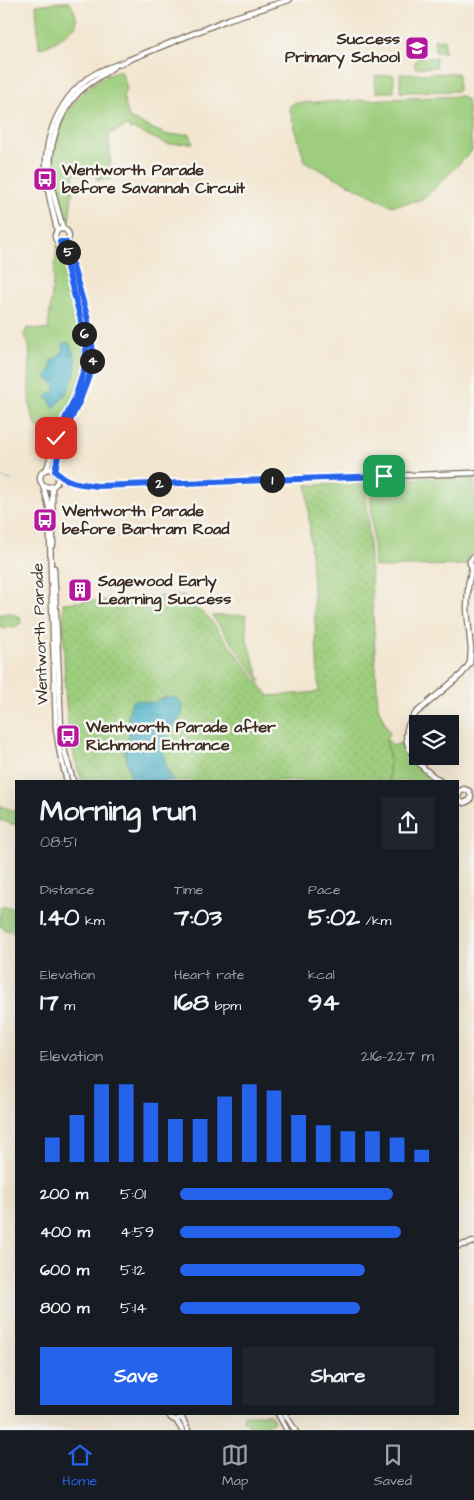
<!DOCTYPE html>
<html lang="en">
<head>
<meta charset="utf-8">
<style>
	body { margin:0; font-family:"Architects Daughter",sans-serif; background:#20242c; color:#f1f3f6; height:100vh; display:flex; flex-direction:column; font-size:19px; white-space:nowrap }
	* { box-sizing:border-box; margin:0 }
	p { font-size:16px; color:#9ea1a6 }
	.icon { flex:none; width:28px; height:28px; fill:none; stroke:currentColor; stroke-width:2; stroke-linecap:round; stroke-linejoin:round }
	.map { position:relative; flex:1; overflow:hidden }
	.panel { position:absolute; left:15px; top:780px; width:444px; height:635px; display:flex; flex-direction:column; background:#171b24; border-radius:0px; box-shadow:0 5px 20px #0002 }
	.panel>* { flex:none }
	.tools { position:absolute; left:409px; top:715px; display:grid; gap:10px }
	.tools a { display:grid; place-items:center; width:50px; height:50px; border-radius:0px; background:#171b24; box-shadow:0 5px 20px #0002; font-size:25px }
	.pin { position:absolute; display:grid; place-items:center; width:42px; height:42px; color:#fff; margin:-21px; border-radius:10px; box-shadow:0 2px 8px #0006 }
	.km { position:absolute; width:25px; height:25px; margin:-12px; border-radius:50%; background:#222; color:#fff; font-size:14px; line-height:25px; text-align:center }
	.round { display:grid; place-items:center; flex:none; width:52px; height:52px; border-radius:0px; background:#20242c }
	.head { display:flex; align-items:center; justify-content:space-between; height:85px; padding:0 25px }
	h1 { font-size:28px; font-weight:800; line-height:38px }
	.figures { display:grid; grid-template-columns:repeat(3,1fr); gap:8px; height:85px; padding:5px 25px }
	.figures div { display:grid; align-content:center }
	.figures b { font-size:25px; font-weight:800 }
	.figures small { font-size:14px; font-weight:400 }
	.figures p { font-size:14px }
	.chart { height:140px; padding:10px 25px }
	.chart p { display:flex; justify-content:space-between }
	.chart svg { width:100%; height:90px; margin-top:5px; stroke:#2563eb; stroke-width:6 }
	.button { display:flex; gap:10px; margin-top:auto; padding:10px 25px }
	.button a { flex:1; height:58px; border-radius:0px; background:#2563eb; color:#fff; font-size:20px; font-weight:800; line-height:58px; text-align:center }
	.button a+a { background:#20242c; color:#f1f3f6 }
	ul { padding:0 25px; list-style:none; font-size:16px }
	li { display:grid; grid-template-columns:80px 60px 1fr; align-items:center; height:38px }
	li i { height:12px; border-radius:6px; background:#2563eb }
	.dock { display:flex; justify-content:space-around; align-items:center; height:70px; border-top:1px solid #363941; background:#171b24; font-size:14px; color:#9ea1a6 }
	.dock a { display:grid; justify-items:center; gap:2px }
	.dock .selected { color:#2563eb }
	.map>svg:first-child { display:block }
	.grass { fill:url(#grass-dots); stroke:#6c7c4e }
	.park { fill:#9ece7d; stroke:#6c7c4e }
	.water { fill:url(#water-ripples); stroke:#406c71 }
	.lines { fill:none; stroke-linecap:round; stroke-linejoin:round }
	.stream { stroke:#45aec4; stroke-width:1 }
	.tertiary-casing { stroke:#7b6c5c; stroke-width:7 }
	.tertiary { stroke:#fff; stroke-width:4.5 }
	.route-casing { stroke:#fff; stroke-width:10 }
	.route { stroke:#2563eb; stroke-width:6 }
	.labels { text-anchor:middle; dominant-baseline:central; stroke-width:5; stroke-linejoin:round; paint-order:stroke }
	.poi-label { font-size:16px; font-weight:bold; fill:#3b2a1e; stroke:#f6f6f2; text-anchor:start }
	.street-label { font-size:16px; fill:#3b2a1e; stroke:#f6f6f2 }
</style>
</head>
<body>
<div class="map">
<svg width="474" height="1430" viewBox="0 0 474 1430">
	<defs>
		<pattern id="grass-dots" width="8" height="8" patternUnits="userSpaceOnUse" patternTransform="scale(1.25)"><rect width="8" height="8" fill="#9ece7d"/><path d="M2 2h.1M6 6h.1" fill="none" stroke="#89b16c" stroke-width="1.8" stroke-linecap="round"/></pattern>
		<pattern id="water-ripples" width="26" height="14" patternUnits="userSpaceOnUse" patternTransform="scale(1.25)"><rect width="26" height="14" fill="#45aec4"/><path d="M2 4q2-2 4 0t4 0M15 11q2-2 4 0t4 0" fill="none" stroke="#3b8e9f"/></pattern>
	</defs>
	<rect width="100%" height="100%" fill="#f6f6f2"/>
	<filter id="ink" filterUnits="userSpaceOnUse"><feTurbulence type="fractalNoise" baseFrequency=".02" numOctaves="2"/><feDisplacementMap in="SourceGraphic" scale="10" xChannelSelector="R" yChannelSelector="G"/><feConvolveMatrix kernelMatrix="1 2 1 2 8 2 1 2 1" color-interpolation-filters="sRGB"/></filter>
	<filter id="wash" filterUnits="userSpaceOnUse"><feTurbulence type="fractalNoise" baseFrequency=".0096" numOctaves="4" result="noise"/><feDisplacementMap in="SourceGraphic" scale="20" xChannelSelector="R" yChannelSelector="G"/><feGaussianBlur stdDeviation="1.12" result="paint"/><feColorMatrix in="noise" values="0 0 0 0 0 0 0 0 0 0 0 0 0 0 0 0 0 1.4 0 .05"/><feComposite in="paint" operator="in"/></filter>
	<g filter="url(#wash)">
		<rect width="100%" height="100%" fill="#f3e6d0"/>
		<!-- grass -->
		<path class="grass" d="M 366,484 L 378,707 L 390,734 L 386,739 L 390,759 L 389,781 L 82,781 C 61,729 65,659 63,603 L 184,595 L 184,600 L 208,617 L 269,696 L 319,692 L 307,485 Z"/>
		<!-- park -->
		<g class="park">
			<path d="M 62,2 L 69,2 C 74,8 78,19 76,26 C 64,35 54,46 39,48 L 36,5 Z"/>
			<path d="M 444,39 L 445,52 L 435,52 L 434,40 Z"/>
			<path d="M 419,57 L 436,58 L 436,67 L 415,68 L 415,62 Z"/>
			<path d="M 119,70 L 122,73 L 127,88 L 123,96 L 129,118 L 167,135 L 190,134 L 193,143 L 167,144 L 134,129 L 130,130 L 128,126 L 109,134 L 111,179 L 97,180 L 97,175 L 74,173 L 69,223 L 66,225 C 51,183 46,142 73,104 C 81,94 90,85 101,78 C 107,75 113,73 119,70 Z"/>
			<path d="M 458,73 L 458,91 L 400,92 L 400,74 Z"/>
			<path d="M 394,75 L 394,92 L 376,92 L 375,76 Z"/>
			<path d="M 462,96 L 467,100 L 472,151 L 424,199 L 392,206 L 305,162 L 289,107 L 294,103 Z"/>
			<path d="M 57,244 L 59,247 L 74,297 L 84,341 L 84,362 L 79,385 L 56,434 L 51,437 C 18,425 33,373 29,346 C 28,342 26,339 24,335 L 27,328 L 48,330 Z"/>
			<path d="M 474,476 L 474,551 C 468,555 467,558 466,565 L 403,566 L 389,568 L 374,566 L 370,480 Z"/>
			<path d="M 10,613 L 20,617 L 21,623 L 14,627 L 0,628 L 0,614 Z"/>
			<path d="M 246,615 L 247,641 L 261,682 L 212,616 Z"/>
			<path d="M 386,739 L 394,746 L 404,741 C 410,763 418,768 434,781 L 389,781 L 390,759 Z"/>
			<path d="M 0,806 L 16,811 L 16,825 L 0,820 Z"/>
			<path d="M 0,906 L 16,908 L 16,932 L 6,930 L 0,926 Z"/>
			<path d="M 244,1414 L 269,1414 L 274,1421 L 258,1430 L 251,1430 L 246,1421 L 244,1422 L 242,1419 L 245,1416 Z"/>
		</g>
		<!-- water -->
		<g class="water">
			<path d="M 64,343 L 69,343 C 71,348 74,353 75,358 C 79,376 66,396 54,408 C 50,405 51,400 46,397 L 54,391 L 55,386 L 51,381 L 47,379 L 47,374 L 51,370 L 51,361 L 60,355 L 61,352 L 64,353 L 63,346 Z"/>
			<path d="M 167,697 L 177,698 L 183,706 C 183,710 182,714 180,718 C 176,725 168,732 165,741 C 161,754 166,772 175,781 L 133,781 L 131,779 L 124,749 L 128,740 L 130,728 L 128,714 L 132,701 L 137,700 L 151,703 Z"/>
		</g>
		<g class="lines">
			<!-- stream -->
			<path class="stream" d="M 0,477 L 12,480"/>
		</g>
	</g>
	<g filter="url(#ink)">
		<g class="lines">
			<!-- tertiary casing -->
			<g class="tertiary-casing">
				<g id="tertiary">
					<circle cx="62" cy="236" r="7"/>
					<path d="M 63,229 C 59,213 53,196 51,180 C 47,150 57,115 78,93 C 88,83 102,76 113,67"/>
					<path d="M 57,230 C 53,210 46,190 46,169 C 45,124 70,78 116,65 L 229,19 L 289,0"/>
					<circle cx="49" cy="478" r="9"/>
					<path d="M 47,469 L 56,438 L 75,398 L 86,364 L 86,346 L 80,316 L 59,243"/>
					<path d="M 55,471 L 61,440 L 80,400 L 91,368 L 93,359 L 92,344 L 87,316 L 66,242"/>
					<path d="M 57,474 L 68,481 L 98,486 L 474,473"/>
					<path d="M 43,485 L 49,507 L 56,729 L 60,754 L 67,781"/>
					<path d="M 52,487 L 53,545"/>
					<path d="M 474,556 L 470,561 L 470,564 L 474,568"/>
					<path d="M 54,568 L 61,728 L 65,753 L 73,781"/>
					<path d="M 440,781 C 418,766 392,740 416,713 L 462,674 L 470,663 L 471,649 L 467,610 L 468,586 L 472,567"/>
					<path d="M 458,797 L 460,791 L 464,789 L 469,791 L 471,796 L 470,800 L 464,803 L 459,801 L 458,797"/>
					<path d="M 458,1246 L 474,1242"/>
					<path d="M 169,1414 L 171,1418 L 175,1420 L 179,1419 L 181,1414"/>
					<path d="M 278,1414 L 287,1430"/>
					<path d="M 285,1414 L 295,1430"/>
					<path d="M 181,1416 L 188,1430"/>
					<path d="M 176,1420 L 182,1430"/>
				</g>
			</g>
			<!-- tertiary -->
			<use href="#tertiary" class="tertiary"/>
		</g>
	</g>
	<g class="lines" filter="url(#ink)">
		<!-- route casing -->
		<g class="route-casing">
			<path id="route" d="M 56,438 L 75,398 L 86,364 L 86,346 L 80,316 L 60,242 L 66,242 L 87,316 L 92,344 L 93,359 L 92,368 L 80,400 L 61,440 L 55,471 C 67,484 82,484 98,486 L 384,476"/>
		</g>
		<!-- route -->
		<use href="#route" class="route"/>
	</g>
	<!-- icons -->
	<defs>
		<g id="school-square" transform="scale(1.25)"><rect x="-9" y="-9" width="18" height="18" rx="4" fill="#b5179e" stroke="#f6f6f2"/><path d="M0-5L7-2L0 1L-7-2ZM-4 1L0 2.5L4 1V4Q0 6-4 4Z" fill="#fff"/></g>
		<g id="bus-square" transform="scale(1.25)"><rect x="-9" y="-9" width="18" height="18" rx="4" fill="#b5179e" stroke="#f6f6f2"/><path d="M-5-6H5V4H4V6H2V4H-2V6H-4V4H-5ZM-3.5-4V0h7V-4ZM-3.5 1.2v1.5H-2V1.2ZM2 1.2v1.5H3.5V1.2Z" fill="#fff"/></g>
		<g id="building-square" transform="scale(1.25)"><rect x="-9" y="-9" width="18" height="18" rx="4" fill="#b5179e" stroke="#f6f6f2"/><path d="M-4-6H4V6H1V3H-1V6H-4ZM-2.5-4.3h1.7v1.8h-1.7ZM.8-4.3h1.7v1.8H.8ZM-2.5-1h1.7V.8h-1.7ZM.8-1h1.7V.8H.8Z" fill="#fff"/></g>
	</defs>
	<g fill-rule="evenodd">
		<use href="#school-square" x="417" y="48"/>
		<use href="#bus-square" x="45" y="179"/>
		<use href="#bus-square" x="45" y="520"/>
		<use href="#building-square" x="80" y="590"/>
		<use href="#bus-square" x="68" y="736"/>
	</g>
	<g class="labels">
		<!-- poi labels -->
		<g class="poi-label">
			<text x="400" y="39" text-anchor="end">Success<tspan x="400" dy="18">Primary School</tspan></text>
			<text x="62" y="170">Wentworth Parade<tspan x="62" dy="18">before Savannah Circuit</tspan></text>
			<text x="62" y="511">Wentworth Parade<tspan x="62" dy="18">before Bartram Road</tspan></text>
			<text x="98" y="581">Sagewood Early<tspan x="98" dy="18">Learning Success</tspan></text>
			<text x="86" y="727">Wentworth Parade after<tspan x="86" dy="18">Richmond Entrance</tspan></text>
		</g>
		<!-- street labels -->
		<g class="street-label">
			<text transform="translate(40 634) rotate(-92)">Wentworth Parade</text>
		</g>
	</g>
</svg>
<div class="tools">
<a><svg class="icon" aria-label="layers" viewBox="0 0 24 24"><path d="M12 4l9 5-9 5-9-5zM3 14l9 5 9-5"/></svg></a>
</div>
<div class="pin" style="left:384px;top:476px;background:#1e9e55"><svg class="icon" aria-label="arrive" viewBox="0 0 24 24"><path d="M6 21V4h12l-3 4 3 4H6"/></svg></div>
<div class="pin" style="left:56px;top:438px;background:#d93025"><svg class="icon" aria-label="check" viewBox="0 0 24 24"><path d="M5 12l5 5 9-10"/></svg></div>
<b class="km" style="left:272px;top:480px">1</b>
<b class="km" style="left:159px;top:484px">2</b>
<b class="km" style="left:92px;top:361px">4</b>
<b class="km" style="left:68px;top:252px">5</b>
<b class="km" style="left:84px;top:334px">6</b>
<section class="panel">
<div class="head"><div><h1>Morning run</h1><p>08:51</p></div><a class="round"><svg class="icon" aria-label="share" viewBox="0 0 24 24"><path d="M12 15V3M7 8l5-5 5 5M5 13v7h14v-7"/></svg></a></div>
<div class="figures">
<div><p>Distance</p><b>1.40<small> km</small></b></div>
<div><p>Time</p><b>7:03</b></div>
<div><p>Pace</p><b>5:02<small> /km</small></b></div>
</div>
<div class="figures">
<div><p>Elevation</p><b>17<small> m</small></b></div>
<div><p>Heart rate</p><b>168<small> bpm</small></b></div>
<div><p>kcal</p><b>94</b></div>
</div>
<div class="chart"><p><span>Elevation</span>216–227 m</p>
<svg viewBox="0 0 160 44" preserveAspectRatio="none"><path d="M5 44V32M15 44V21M25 44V6M35 44V6M45 44V15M55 44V23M65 44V23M75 44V12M85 44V6M95 44V9M105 44V21M115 44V26M125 44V29M135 44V29M145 44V32M155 44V38"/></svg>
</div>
<ul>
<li><b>200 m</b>5:01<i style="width:84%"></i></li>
<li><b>400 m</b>4:59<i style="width:87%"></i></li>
<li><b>600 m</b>5:12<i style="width:73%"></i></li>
<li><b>800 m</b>5:14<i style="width:71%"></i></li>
</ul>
<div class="button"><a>Save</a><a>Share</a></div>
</section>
</div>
<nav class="dock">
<a class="selected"><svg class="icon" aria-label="home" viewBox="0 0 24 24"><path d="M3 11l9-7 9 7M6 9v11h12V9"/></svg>Home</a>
<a><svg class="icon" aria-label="map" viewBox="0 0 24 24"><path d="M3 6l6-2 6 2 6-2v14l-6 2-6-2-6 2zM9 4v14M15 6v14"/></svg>Map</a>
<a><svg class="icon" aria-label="saved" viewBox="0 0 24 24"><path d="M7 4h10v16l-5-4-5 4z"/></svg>Saved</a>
</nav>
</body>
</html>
